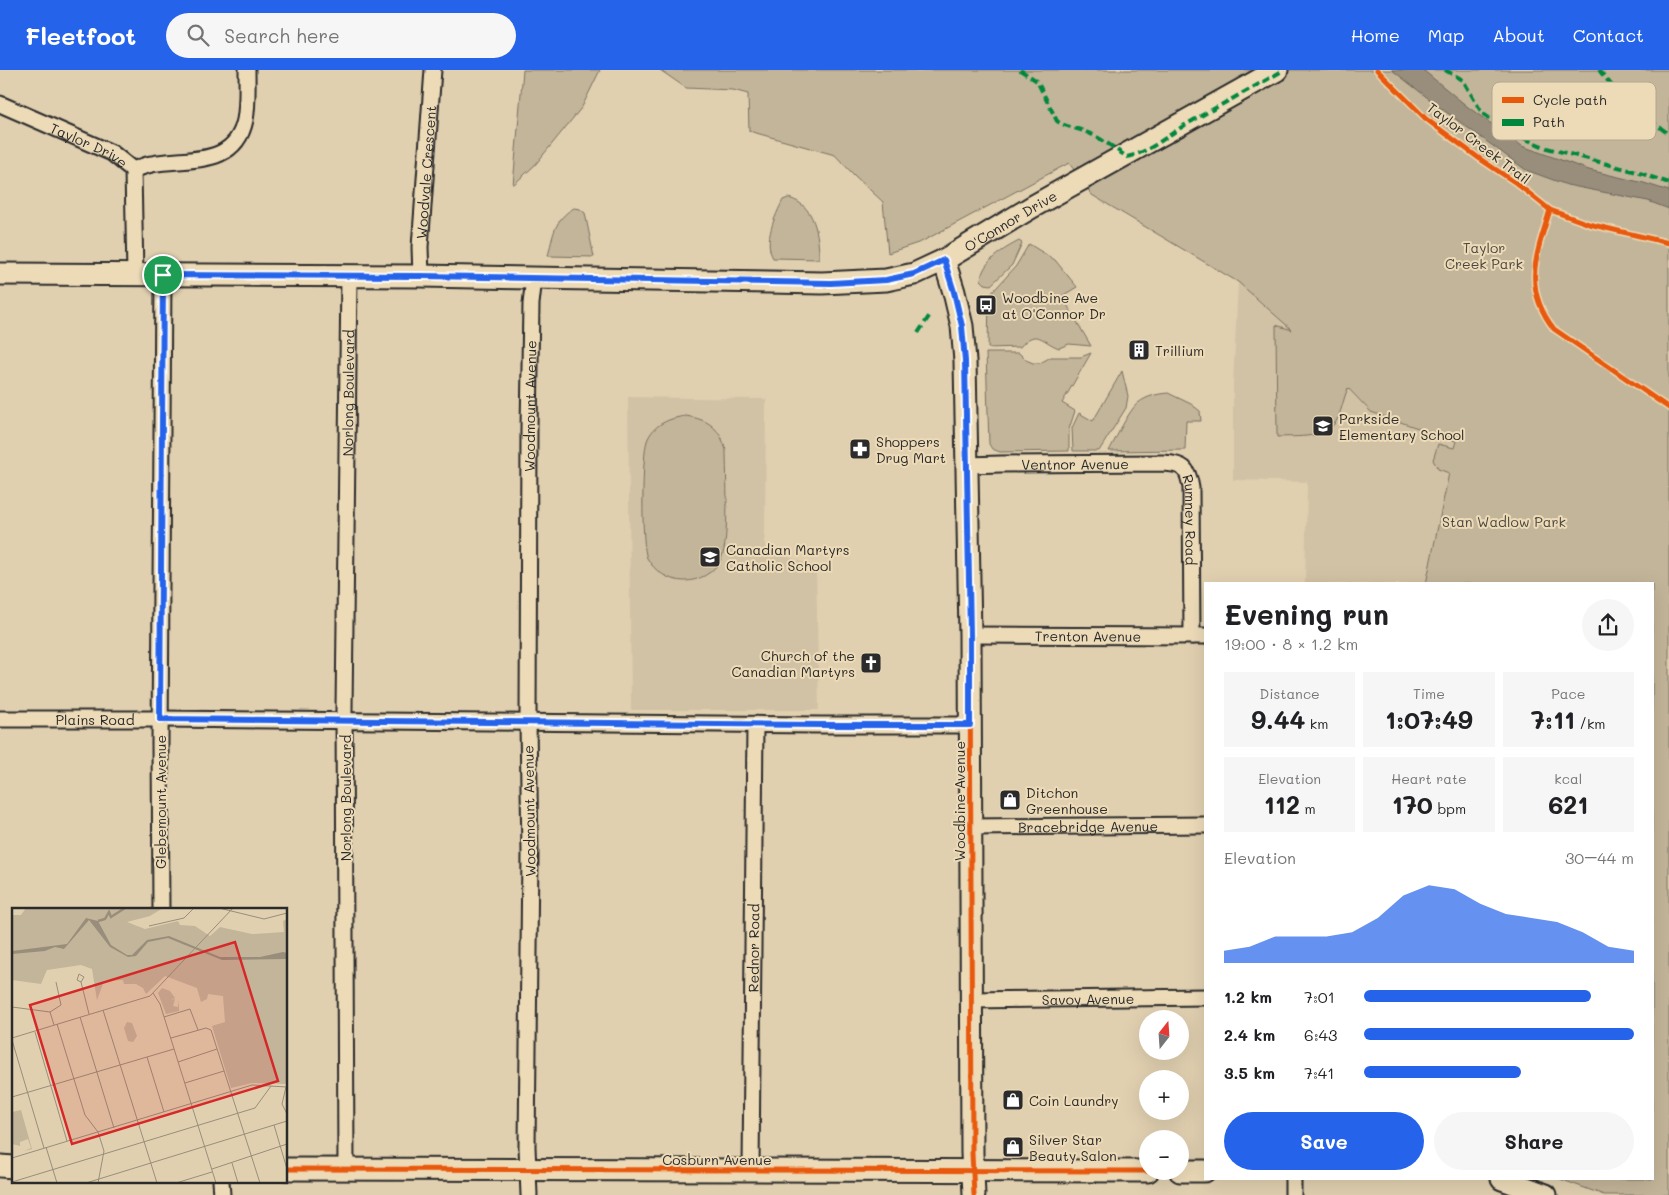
<!DOCTYPE html>
<html lang="en">
<head>
<meta charset="utf-8">
<style>
	body { margin:0; font-family:Mali,sans-serif; background:#f6f6f6; color:#202124; height:100vh; display:flex; flex-direction:column; font-size:19px; white-space:nowrap }
	* { box-sizing:border-box; margin:0 }
	p { font-size:16px; color:#757577 }
	.icon { flex:none; width:28px; height:28px; fill:none; stroke:currentColor; stroke-width:2; stroke-linecap:round; stroke-linejoin:round }
	.map { position:relative; flex:1; overflow:hidden }
	.sheet { position:absolute; left:1204px; top:512px; width:450px; height:598px; display:flex; flex-direction:column; background:#fff; border-radius:0px; box-shadow:0 5px 20px #0002 }
	.sheet>* { flex:none }
	.needle { width:32px; rotate:17deg }
	.controls { position:absolute; left:1139px; top:940px; display:grid; gap:10px }
	.controls a { display:grid; place-items:center; width:50px; height:50px; border-radius:50%; background:#fff; box-shadow:0 5px 20px #0002; font-size:25px }
	.pin { position:absolute; display:grid; place-items:center; width:42px; height:42px; color:#fff; margin:-21px; border:2px solid #fff; border-radius:50%; box-shadow:0 1px 5px #0007 }
	.round { display:grid; place-items:center; flex:none; width:52px; height:52px; border-radius:26px; background:#f6f6f6 }
	.overview { display:flex; align-items:center; justify-content:space-between; height:85px; padding:0 20px }
	h1 { font-size:28px; font-weight:700; line-height:38px }
	.figures { display:grid; grid-template-columns:repeat(3,1fr); gap:8px; height:85px; padding:5px 20px }
	.figures div { display:grid; align-content:center; border-radius:0px; background:#f6f6f6; text-align:center }
	.figures b { font-size:25px; font-weight:700 }
	.figures small { font-size:14px; font-weight:400 }
	.figures p { font-size:14px }
	.chart { height:140px; padding:10px 20px }
	.chart p { display:flex; justify-content:space-between }
	.chart svg { width:100%; height:90px; margin-top:5px; fill:#2563eb; opacity:.7 }
	.button { display:flex; gap:10px; margin-top:auto; padding:10px 20px }
	.button a { flex:1; height:58px; border-radius:30px; background:#2563eb; color:#fff; font-size:20px; font-weight:700; line-height:58px; text-align:center }
	.button a+a { background:#f6f6f6; color:#202124 }
	ul { padding:0 20px; list-style:none; font-size:16px }
	li { display:grid; grid-template-columns:80px 60px 1fr; align-items:center; height:38px }
	li i { height:12px; border-radius:6px; background:#2563eb }
	header { display:flex; align-items:center; gap:30px; box-sizing:border-box; height:70px; padding:0 25px; background:#2563eb; color:#fff }
	header strong { font-size:24px }
	nav { display:flex; gap:28px; margin-inline-start:auto; font-size:18px }
	.search { width:350px; height:45px; background:#f6f6f6; display:flex; align-items:center; gap:12px; box-sizing:border-box; padding:0 18px; border-radius:28px; color:#757577; font-size:19px }
	.map>svg:first-child { display:block }
	.built { fill:#d2c2a5 }
	.green { fill:#c3b599; stroke:#777062 }
	.water { fill:#998e7b; stroke:#6d665b }
	.lines { fill:none; stroke-linecap:round; stroke-linejoin:round }
	.street-casing { stroke:#2b2b2b; stroke-width:19 }
	.secondary-casing { stroke:#2b2b2b; stroke-width:25 }
	.street { stroke:#eddbb8; stroke-width:15 }
	.secondary { stroke:#eddbb8; stroke-width:21 }
	.quiet { stroke:#00873e; stroke-width:4; stroke-dasharray:8 4; stroke-linecap:butt }
	.cycleway-casing { stroke:#eddbb8; stroke-width:8 }
	.cycleway { stroke:#e8590c; stroke-width:5 }
	.route-casing { stroke:#fff; stroke-width:10 }
	.route { stroke:#2563eb; stroke-width:6 }
	.labels { text-anchor:middle; dominant-baseline:central; stroke-width:4; stroke-linejoin:round; paint-order:stroke }
	.street-label { font-size:14px; fill:#2b2b2b; stroke:#eddbb8 }
	.park-label { font-size:14px; fill:#494741; stroke:#eddbb8 }
	.poi-label { font-size:14px; fill:#2b2b2b; stroke:#eddbb8; text-anchor:start }
	.inset-river { fill:none; stroke:#998e7b; stroke-width:2.5 }
	.inset-road { fill:none; stroke:#988e7b; stroke-width:1 }
	.view { fill:#d62828; fill-opacity:0.15; stroke:#d62828; stroke-width:2.5 }
	.inset-edge { fill:none; stroke:#2b2b2b; stroke-width:2.5 }
	.key { fill:#eddbb8; stroke:#b3a68e; stroke-width:1 }
	.key-label { font-size:14px; fill:#2b2b2b }
</style>
</head>
<body>
<header>
<strong>Fleetfoot</strong>
<div class="search"><svg class="icon" aria-label="search" viewBox="0 0 24 24"><circle cx="10" cy="10" r="6"/><path d="M15 15l6 6"/></svg>Search here</div>
<nav><a>Home</a><a>Map</a><a>About</a><a>Contact</a></nav>
</header>
<div class="map">
<svg width="1669" height="1125" viewBox="0 0 1669 1125">
	<rect width="100%" height="100%" fill="#e1d0b0"/>
	<filter id="ink" filterUnits="userSpaceOnUse"><feTurbulence type="fractalNoise" baseFrequency=".02" numOctaves="2"/><feDisplacementMap in="SourceGraphic" scale="10" xChannelSelector="R" yChannelSelector="G"/><feConvolveMatrix kernelMatrix="1 2 1 2 8 2 1 2 1" color-interpolation-filters="sRGB"/></filter>
	<g filter="url(#ink)">
		<!-- built -->
		<g class="built">
			<path d="M 1238,212 L 1293,261 L 1371,342 L 1456,371 L 1426,514 L 1305,514 L 1307,412 L 1233,410 L 1233,314 Z"/>
			<path d="M 628,327 L 766,329 L 765,478 L 816,497 L 819,640 L 631,640 Z"/>
		</g>
		<!-- green -->
		<g class="green">
			<path d="M 523,0 L 600,0 L 582,37 L 535,95 L 513,115 Z"/>
			<path d="M 660,0 L 1669,0 L 1669,1125 L 1604,1125 L 1560,1109 L 1652,1109 L 1652,514 L 1426,514 L 1449,403 L 1438,399 L 1433,390 L 1438,374 L 1454,378 L 1456,371 L 1371,342 L 1348,318 C 1344,327 1342,338 1338,348 C 1328,370 1297,366 1277,367 L 1276,255 L 1292,260 L 1238,212 L 1092,125 L 1069,93 L 921,172 L 888,183 L 883,132 L 854,105 L 835,85 L 749,61 L 748,24 L 733,20 L 686,18 Z"/>
			<path d="M 788,128 C 815,134 819,165 819,189 L 773,188 C 763,171 775,146 783,130 Z"/>
			<path d="M 574,138 L 580,139 L 585,143 L 594,187 L 548,186 C 553,166 554,149 574,138 Z"/>
			<path d="M 1019,171 L 1022,173 L 1012,195 L 991,215 L 985,214 L 981,210 C 982,191 1004,179 1019,171 Z"/>
			<path d="M 1029,174 L 1055,190 L 1077,217 L 1062,226 L 1091,276 L 1069,274 L 1059,278 C 1042,272 1037,257 1020,277 L 988,278 L 989,226 L 1016,196 Z"/>
			<path d="M 986,283 L 1019,283 L 1026,290 L 1033,293 L 1040,293 L 1051,287 L 1081,287 L 1091,283 L 1062,333 L 1075,341 L 1069,359 L 1069,381 L 1000,382 L 992,379 L 989,374 Z"/>
			<path d="M 1122,301 L 1128,326 L 1126,338 L 1099,381 L 1073,381 L 1072,358 L 1079,343 L 1093,351 Z"/>
			<path d="M 1168,323 L 1191,334 L 1200,341 L 1201,351 L 1186,351 L 1185,380 L 1109,381 C 1115,370 1129,340 1138,333 C 1147,326 1157,324 1168,323 Z"/>
			<path d="M 686,346 C 709,350 719,357 726,380 C 726,402 730,472 721,489 C 714,503 699,511 684,511 C 669,511 654,501 647,488 C 641,475 642,385 647,371 C 653,354 670,348 686,346 Z"/>
		</g>
		<!-- water -->
		<path class="water" d="M 1392,0 L 1423,0 L 1468,37 L 1522,76 L 1589,100 L 1644,113 L 1669,121 L 1669,139 L 1648,131 L 1567,115 L 1526,100 L 1442,39 Z"/>
		<g class="lines">
			<!-- street casing -->
			<g class="street-casing">
				<g id="street">
					<path id="s1" d="M 0,34 L 112,83 L 133,100 L 135,205"/>
					<path d="M 133,100 C 139,98 145,95 152,94 C 187,87 235,98 245,50 C 248,34 247,17 247,0"/>
					<path id="s2" d="M 421,206 L 420,177 L 433,0"/>
					<path id="s3" d="M 967,395 L 1001,394 L 1163,393 C 1184,394 1188,398 1191,418 L 1192,566"/>
					<path id="s4" d="M 970,565 L 1205,566"/>
					<path id="s5" d="M 0,649 L 160,649 L 823,655 L 970,655"/>
					<path id="s6" d="M 970,757 L 1205,755"/>
					<path d="M 161,839 L 160,673 L 163,205"/>
					<path id="s7" d="M 972,930 L 1205,927"/>
					<path id="s8" d="M 346,1099 L 344,639 L 349,206"/>
					<path id="s9" d="M 751,1100 L 755,654"/>
					<path d="M 1293,1109 L 1293,1125"/>
					<path d="M 221,1111 L 222,1125"/>
					<path id="s10" d="M 529,1125 L 527,1077 L 530,783 L 528,652 L 529,358 L 531,234 L 534,208"/>
				</g>
			</g>
			<!-- secondary casing -->
			<g class="secondary-casing">
				<g id="secondary">
					<path d="M 944,190 L 954,222 L 962,256 L 965,291 L 970,565 L 972,1083 L 974,1125"/>
					<path id="s11" d="M 0,204 L 421,206 L 822,213 L 886,210 L 914,204 L 944,190 L 1032,137 L 1277,0"/>
					<path d="M 0,1096 L 14,1097"/>
					<path d="M 286,1099 L 1148,1101"/>
					<path d="M 1180,1101 L 1205,1101"/>
					<path d="M 1502,1109 L 1546,1125"/>
				</g>
			</g>
			<!-- street -->
			<use href="#street" class="street"/>
			<!-- secondary -->
			<use href="#secondary" class="secondary"/>
			<!-- quiet -->
			<g class="quiet">
				<path d="M 1020,0 L 1037,11 L 1057,51 C 1065,57 1077,58 1086,62 C 1101,68 1114,78 1127,87 C 1148,83 1167,66 1185,55 C 1218,36 1251,19 1284,0"/>
				<path d="M 1445,0 L 1463,10 L 1482,43 L 1509,62 L 1547,78 L 1637,102 L 1669,113"/>
				<path d="M 1599,0 L 1627,34 L 1669,64"/>
				<path d="M 918,263 L 930,245"/>
			</g>
			<!-- cycleway casing -->
			<g class="cycleway-casing">
				<g id="cycleway">
					<path d="M 1377,0 L 1426,49 L 1480,89 L 1516,113 L 1550,140 L 1589,154 L 1669,173"/>
					<path d="M 1550,140 C 1536,185 1522,218 1554,259 L 1669,338"/>
					<path d="M 944,190 L 954,222 L 962,256 L 965,291 L 970,565 L 972,1083 L 974,1125"/>
					<path d="M 286,1099 L 1148,1101"/>
				</g>
			</g>
			<!-- cycleway -->
			<use href="#cycleway" class="cycleway"/>
		</g>
	</g>
	<g class="lines" filter="url(#ink)">
		<!-- route casing -->
		<g class="route-casing">
			<path id="route" d="M 944,190 L 954,222 L 962,256 L 965,291 L 970,565 L 970,655 L 822,655 L 160,649 L 163,205 L 421,206 L 831,213 L 886,210 L 914,204 Z"/>
		</g>
		<!-- route -->
		<use href="#route" class="route"/>
	</g>
	<!-- icons -->
	<defs>
		<g id="bus-square" transform="scale(1.125)"><rect x="-9" y="-9" width="18" height="18" rx="4" fill="#2b2b2b" stroke="#eddbb8"/><path d="M-5-6H5V4H4V6H2V4H-2V6H-4V4H-5ZM-3.5-4V0h7V-4ZM-3.5 1.2v1.5H-2V1.2ZM2 1.2v1.5H3.5V1.2Z" fill="#fff"/></g>
		<g id="building-square" transform="scale(1.125)"><rect x="-9" y="-9" width="18" height="18" rx="4" fill="#2b2b2b" stroke="#eddbb8"/><path d="M-4-6H4V6H1V3H-1V6H-4ZM-2.5-4.3h1.7v1.8h-1.7ZM.8-4.3h1.7v1.8H.8ZM-2.5-1h1.7V.8h-1.7ZM.8-1h1.7V.8H.8Z" fill="#fff"/></g>
		<g id="school-square" transform="scale(1.125)"><rect x="-9" y="-9" width="18" height="18" rx="4" fill="#2b2b2b" stroke="#eddbb8"/><path d="M0-5L7-2L0 1L-7-2ZM-4 1L0 2.5L4 1V4Q0 6-4 4Z" fill="#fff"/></g>
		<g id="pharmacy-square" transform="scale(1.125)"><rect x="-9" y="-9" width="18" height="18" rx="4" fill="#2b2b2b" stroke="#eddbb8"/><path d="M-2-6h4v4h4v4h-4v4h-4v-4h-4v-4h4Z" fill="#fff"/></g>
		<g id="church-square" transform="scale(1.125)"><rect x="-9" y="-9" width="18" height="18" rx="4" fill="#2b2b2b" stroke="#eddbb8"/><path d="M-1.2-6h2.4v3.5h3.3v2.4h-3.3V6h-2.4V-.1h-3.3v-2.4h3.3Z" fill="#fff"/></g>
		<g id="shop-square" transform="scale(1.125)"><rect x="-9" y="-9" width="18" height="18" rx="4" fill="#2b2b2b" stroke="#eddbb8"/><path d="M-5-2.5h2.3a2.7 3.5 0 0 1 5.4 0H5L5.5 6h-11ZM-1.5-2.5h3a1.5 2.3 0 0 0-3 0Z" fill="#fff"/></g>
	</defs>
	<g fill-rule="evenodd">
		<use href="#bus-square" x="986" y="235"/>
		<use href="#building-square" x="1139" y="280"/>
		<use href="#school-square" x="1323" y="356"/>
		<use href="#pharmacy-square" x="860" y="379"/>
		<use href="#school-square" x="710" y="487"/>
		<use href="#church-square" x="871" y="593"/>
		<use href="#shop-square" x="1010" y="730"/>
		<use href="#shop-square" x="1013" y="1030"/>
		<use href="#shop-square" x="1013" y="1077"/>
	</g>
	<g class="labels">
		<!-- street labels -->
		<g class="street-label">
			<text transform="translate(1479 73) rotate(37)">Taylor Creek Trail</text>
			<text stroke="none"><textPath href="#s1" startOffset="98">Taylor Drive</textPath></text>
			<text stroke="none"><textPath href="#s2" startOffset="104">Woodvale Crescent</textPath></text>
			<text stroke="none"><textPath href="#s11" startOffset="1025">O'Connor Drive</textPath></text>
			<text stroke="none"><textPath href="#s8" startOffset="776">Norlong Boulevard</textPath></text>
			<text stroke="none"><textPath href="#s10" startOffset="789">Woodmount Avenue</textPath></text>
			<text stroke="none"><textPath href="#s3" startOffset="108">Ventnor Avenue</textPath></text>
			<text stroke="none"><textPath href="#s3" startOffset="271">Rumney Road</textPath></text>
			<text stroke="none"><textPath href="#s4" startOffset="118">Trenton Avenue</textPath></text>
			<text stroke="none"><textPath href="#s5" startOffset="95">Plains Road</textPath></text>
			<text transform="translate(345 728) rotate(-90)">Norlong Boulevard</text>
			<text transform="translate(959 731) rotate(-90)">Woodbine Avenue</text>
			<text transform="translate(160 732) rotate(-90)">Glebemount Avenue</text>
			<text transform="translate(529 741) rotate(-91)">Woodmount Avenue</text>
			<text stroke="none"><textPath href="#s6" startOffset="118">Bracebridge Avenue</textPath></text>
			<text stroke="none"><textPath href="#s9" startOffset="222">Rednor Road</textPath></text>
			<text stroke="none"><textPath href="#s7" startOffset="116">Savoy Avenue</textPath></text>
			<text x="717" y="1089">Cosburn Avenue</text>
		</g>
		<!-- park labels -->
		<g class="park-label">
			<text x="1484" y="177">Taylor<tspan x="1484" dy="16">Creek Park</tspan></text>
			<text x="1504" y="451">Stan Wadlow Park</text>
		</g>
		<!-- poi labels -->
		<g class="poi-label">
			<text x="1002" y="227">Woodbine Ave<tspan x="1002" dy="16">at O'Connor Dr</tspan></text>
			<text x="1155" y="280">Trillium</text>
			<text x="1339" y="348">Parkside<tspan x="1339" dy="16">Elementary School</tspan></text>
			<text x="876" y="371">Shoppers<tspan x="876" dy="16">Drug Mart</tspan></text>
			<text x="726" y="479">Canadian Martyrs<tspan x="726" dy="16">Catholic School</tspan></text>
			<text x="855" y="585" text-anchor="end">Church of the<tspan x="855" dy="16">Canadian Martyrs</tspan></text>
			<text x="1026" y="722">Ditchon<tspan x="1026" dy="16">Greenhouse</tspan></text>
			<text x="1029" y="1030">Coin Laundry</text>
			<text x="1029" y="1069">Silver Star<tspan x="1029" dy="16">Beauty Salon</tspan></text>
		</g>
	</g>
	<!-- overview -->
	<g transform="translate(12 838)">
		<rect width="275" height="275" fill="#e1d0b0"/>
		<path d="M 14,0 L 164,0 L 151,0 L 138,8 L 115,14 L 133,21 L 166,13 L 168,17 L 183,18 L 198,28 L 208,19 L 240,26 L 272,24 L 271,13 L 275,11 L 275,176 L 240,175 L 219,180 L 200,118 L 213,114 L 211,88 L 196,86 L 195,91 L 189,94 L 185,80 L 153,68 L 134,86 L 131,80 L 124,76 L 112,76 L 111,72 L 92,73 L 85,92 L 80,61 L 69,57 L 35,62 L 29,76 L 0,72 L 0,7 L 9,7 ZM 150,80 L 158,83 L 163,90 L 158,92 L 163,91 L 161,98 L 166,99 L 167,92 L 167,103 L 154,106 L 146,85 ZM 115,114 L 120,115 L 125,128 L 121,134 L 116,133 L 112,120 ZM 9,202 L 20,241 L 12,243 L 19,240 L 16,231 L 8,234 L 8,238 L 0,236 L 0,204 Z" fill="#c3b599"/>
		<path d="M 74,10 L 86,13 L 99,37 L 115,47 L 120,47 L 135,32 L 157,28 L 208,49 L 248,49 L 271,44 L 275,45 L 275,51 L 210,52 L 156,30 L 136,34 L 124,48 L 116,49 L 98,39 L 77,12 L 52,41 L 43,39 L 33,43 L 0,46 L 0,43 L 55,36 Z" fill="#998e7b"/>
		<path class="inset-river" d="M 86,13 L 93,11 L 97,4 L 99,9 L 113,0"/>
		<path class="inset-road" d="M 207,0 L 252,11 L 275,5M 137,18 L 172,10 L 182,0M 69,74 L 65,72 L 67,66 L 72,69 L 69,74 L 77,106M 141,85 L 148,96 L 204,275M 0,99 L 38,104 L 42,117M 91,102 L 145,275M 38,104 L 49,97 L 44,74M 68,109 L 102,220M 152,109 L 178,101 L 186,122M 45,116 L 73,207 L 86,224 L 92,243 L 86,275M 23,124 L 55,233M 0,130 L 138,88 L 221,0M 159,130 L 194,120 L 199,122 L 248,275M 0,132 L 32,240M 135,149 L 152,204M 166,154 L 205,141M 173,175 L 212,163M 274,179 L 270,196 L 275,206M 0,189 L 162,141M 262,217 L 275,261M 34,239 L 45,275M 0,250 L 240,177 L 275,179M 220,255 L 226,275M 200,261 L 275,236M 0,274 L 243,200 L 259,178M 74,275 L 275,213M 164,275 L 200,264"/>
		<path class="view" d="M 223,34 L 266,173 L 60,236 L 18,97 Z"/>
		<rect width="275" height="275" class="inset-edge"/>
	</g>
	<!-- legend -->
	<rect x="1492" y="12" width="164" height="58" rx="8" class="key"/>
	<rect x="1502" y="27" width="22" height="6" fill="#e8590c"/>
	<rect x="1502" y="49" width="22" height="7" fill="#00873e"/>
	<g class="key-label">
		<text x="1533" y="35">Cycle path</text>
		<text x="1533" y="57">Path</text>
	</g>
</svg>
<div class="controls">
<a><svg class="needle" viewBox="-14 -14 28 28"><path d="M0-13l5 13h-10z" fill="#e53935"/><path d="M0 13l5-13h-10z" fill="#757577"/></svg></a>
<a>+</a>
<a>−</a>
</div>
<div class="pin" style="left:163px;top:205px;background:#1e9e55"><svg class="icon" aria-label="arrive" viewBox="0 0 24 24"><path d="M6 21V4h12l-3 4 3 4H6"/></svg></div>
<section class="sheet">
<div class="overview"><div><h1>Evening run</h1><p>19:00 · 8 × 1.2 km</p></div><a class="round"><svg class="icon" aria-label="share" viewBox="0 0 24 24"><path d="M12 15V3M7 8l5-5 5 5M5 13v7h14v-7"/></svg></a></div>
<div class="figures">
<div><p>Distance</p><b>9.44<small> km</small></b></div>
<div><p>Time</p><b>1:07:49</b></div>
<div><p>Pace</p><b>7:11<small> /km</small></b></div>
</div>
<div class="figures">
<div><p>Elevation</p><b>112<small> m</small></b></div>
<div><p>Heart rate</p><b>170<small> bpm</small></b></div>
<div><p>kcal</p><b>621</b></div>
</div>
<div class="chart"><p><span>Elevation</span>30–44 m</p>
<svg viewBox="0 0 160 44" preserveAspectRatio="none"><path d="M0 44V38L10 36L20 31L30 31L40 31L50 29L60 22L70 11L80 6L90 8L100 15L110 20L120 22L130 24L140 29L150 36L160 38V44z"/></svg>
</div>
<ul>
<li><b>1.2 km</b>7:01<i style="width:84%"></i></li>
<li><b>2.4 km</b>6:43<i style="width:100%"></i></li>
<li><b>3.5 km</b>7:41<i style="width:58%"></i></li>
</ul>
<div class="button"><a>Save</a><a>Share</a></div>
</section>
</div>
</body>
</html>
